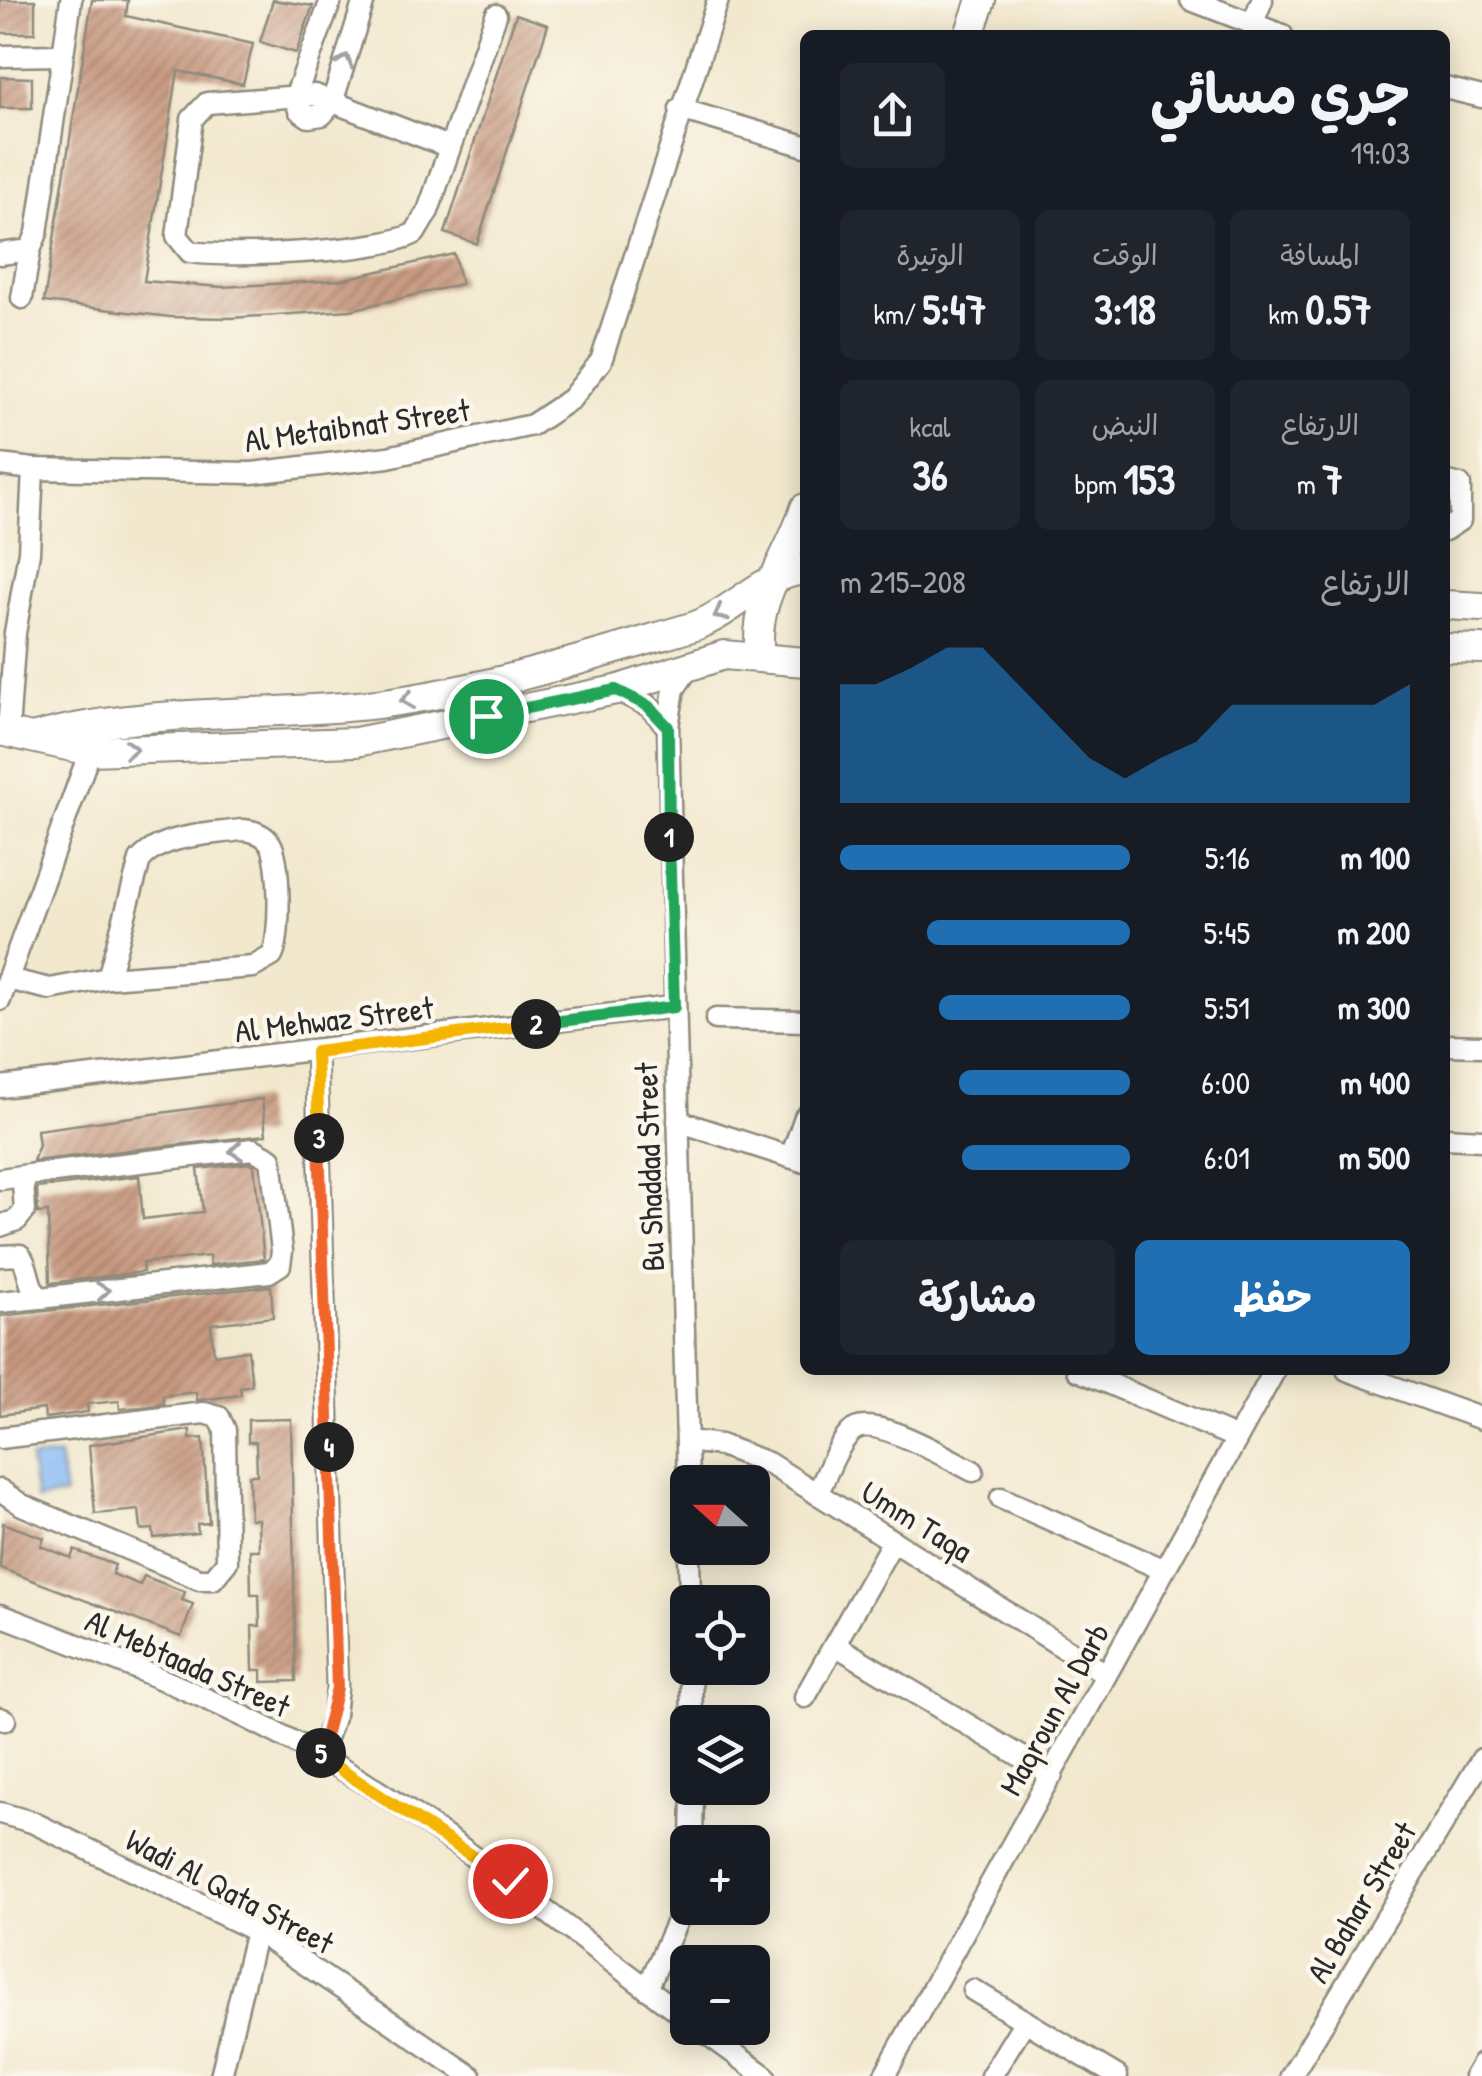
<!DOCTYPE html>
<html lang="ar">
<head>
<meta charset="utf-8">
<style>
	body { margin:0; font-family:"Patrick Hand","Playpen Sans Arabic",sans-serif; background:#20242c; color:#f1f3f6; direction:rtl; height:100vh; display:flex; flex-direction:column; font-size:38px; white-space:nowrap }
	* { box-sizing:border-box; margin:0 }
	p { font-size:32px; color:#9ea1a6 }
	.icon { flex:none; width:55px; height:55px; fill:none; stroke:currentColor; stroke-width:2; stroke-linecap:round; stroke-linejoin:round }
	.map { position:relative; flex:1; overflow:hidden; direction:ltr }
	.sheet { position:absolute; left:800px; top:30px; width:650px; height:1345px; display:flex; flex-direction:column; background:#171b24; border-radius:15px; box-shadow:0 5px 25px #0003; direction:rtl }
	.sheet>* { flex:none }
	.needle { width:65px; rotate:291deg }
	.fabs { position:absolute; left:670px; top:1465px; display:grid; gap:20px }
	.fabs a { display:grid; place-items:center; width:100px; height:100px; border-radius:15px; background:#171b24; box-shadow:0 5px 25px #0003; font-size:50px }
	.pin { position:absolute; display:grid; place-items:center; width:85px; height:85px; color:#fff; margin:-42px; border:5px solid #fff; border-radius:50%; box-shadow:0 2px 10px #0007 }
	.km { position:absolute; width:50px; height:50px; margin:-25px; border-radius:50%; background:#222; color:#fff; font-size:28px; line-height:50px; text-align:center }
	.round { display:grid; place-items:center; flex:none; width:105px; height:105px; border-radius:15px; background:#20242c }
	.overview { display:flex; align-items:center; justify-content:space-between; height:170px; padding:0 40px }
	h1 { font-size:55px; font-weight:700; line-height:75px }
	.metrics { display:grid; grid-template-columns:repeat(3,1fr); gap:15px; height:170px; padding:10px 40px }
	.metrics div { display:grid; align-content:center; border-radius:15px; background:#20242c; text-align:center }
	.metrics b { font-size:42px; font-weight:700 }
	.metrics small { font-size:28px; font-weight:400 }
	.metrics p { font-size:28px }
	.chart { height:280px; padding:20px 40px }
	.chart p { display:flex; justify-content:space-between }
	.chart svg { width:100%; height:180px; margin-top:10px; fill:#1f6fb2; opacity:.7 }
	.action { display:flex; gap:20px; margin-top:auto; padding:20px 40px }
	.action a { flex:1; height:115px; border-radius:15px; background:#1f6fb2; color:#fff; font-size:40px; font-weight:700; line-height:115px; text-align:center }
	.action a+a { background:#20242c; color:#f1f3f6 }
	ul { padding:0 40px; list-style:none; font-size:32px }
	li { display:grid; grid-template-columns:160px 120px 1fr; align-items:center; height:75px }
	li i { height:25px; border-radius:12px; background:#1f6fb2 }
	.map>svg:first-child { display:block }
	.water { fill:#8abaf5; stroke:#5a7290; stroke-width:2.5 }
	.building { fill:url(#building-hatch) }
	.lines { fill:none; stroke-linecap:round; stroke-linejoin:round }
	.street-casing { stroke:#8e8a7c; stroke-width:25 }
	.secondary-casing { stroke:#8e8a7c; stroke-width:32 }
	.street { stroke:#fff; stroke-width:20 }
	.secondary { stroke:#fff; stroke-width:28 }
	.oneway { stroke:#a0a0a0 }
	.split-1-casing { stroke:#fff; stroke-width:20 }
	.split-2-casing { stroke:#fff; stroke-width:20 }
	.split-3-casing { stroke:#fff; stroke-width:20 }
	.split-4-casing { stroke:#fff; stroke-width:20 }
	.split-5-casing { stroke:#fff; stroke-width:20 }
	.split-6-casing { stroke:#fff; stroke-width:20 }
	.split-1 { stroke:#22a559; stroke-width:12 }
	.split-2 { stroke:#22a559; stroke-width:12 }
	.split-3 { stroke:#f5b400; stroke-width:12 }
	.split-4 { stroke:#f0652b; stroke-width:12 }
	.split-5 { stroke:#f0652b; stroke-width:12 }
	.split-6 { stroke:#f5b400; stroke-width:12 }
	.labels { text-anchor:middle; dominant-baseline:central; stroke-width:9; stroke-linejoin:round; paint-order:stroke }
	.street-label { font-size:32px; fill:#2b2b2b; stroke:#fbf7ec }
</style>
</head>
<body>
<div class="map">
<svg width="1482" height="2076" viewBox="0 0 1482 2076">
	<defs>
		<pattern id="building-hatch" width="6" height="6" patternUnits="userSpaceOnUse" patternTransform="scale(2.5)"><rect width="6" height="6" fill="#c89980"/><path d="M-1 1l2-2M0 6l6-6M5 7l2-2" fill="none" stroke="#a37d69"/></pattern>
	</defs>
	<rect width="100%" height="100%" fill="#fbf7ec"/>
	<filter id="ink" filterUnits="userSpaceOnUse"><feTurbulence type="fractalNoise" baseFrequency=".01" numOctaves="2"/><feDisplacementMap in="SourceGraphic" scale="20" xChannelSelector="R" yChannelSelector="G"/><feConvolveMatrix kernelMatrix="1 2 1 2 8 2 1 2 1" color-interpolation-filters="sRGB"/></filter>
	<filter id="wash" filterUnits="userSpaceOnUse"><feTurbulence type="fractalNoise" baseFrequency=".0048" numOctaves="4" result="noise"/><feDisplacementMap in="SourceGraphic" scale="40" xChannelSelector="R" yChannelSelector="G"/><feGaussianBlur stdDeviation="2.25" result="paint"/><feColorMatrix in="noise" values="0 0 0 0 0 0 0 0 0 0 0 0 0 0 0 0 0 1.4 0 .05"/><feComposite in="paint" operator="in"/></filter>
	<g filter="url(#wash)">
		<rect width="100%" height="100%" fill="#f2e8ce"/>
		<!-- water -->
		<path class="water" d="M 59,1456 L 65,1495 L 36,1500 L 30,1459 Z"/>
		<g id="blocks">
			<!-- building -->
			<g class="building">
				<rect x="0" y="0" width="35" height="33"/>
				<path d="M 92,0 L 128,0 L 126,16 L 253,44 L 243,84 L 178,71 L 144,281 L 222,287 L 340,280 L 454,254 L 461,284 L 351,310 L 231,318 L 170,317 L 44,302 Z"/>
				<path d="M 273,0 L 313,6 L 296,53 L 260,42 Z"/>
				<path d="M 516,14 L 548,25 L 477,244 L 445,233 Z"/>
				<path d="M 0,77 L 32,78 L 32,108 L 0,108 Z"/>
				<path d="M 262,1099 L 266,1135 L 33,1161 L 39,1145 L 37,1130 Z"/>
				<path d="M 250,1163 L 254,1165 L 264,1259 L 210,1265 L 209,1256 L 142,1263 L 143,1272 L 50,1283 L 48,1212 L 38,1213 L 37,1188 L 139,1176 L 143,1219 L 203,1212 L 198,1169 Z"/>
				<path d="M 271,1286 L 273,1317 L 211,1324 L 214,1355 L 248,1350 L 252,1385 L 240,1387 L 241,1395 L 197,1400 L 196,1392 L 163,1396 L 164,1404 L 143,1407 L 120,1409 L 119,1401 L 87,1404 L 88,1412 L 45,1418 L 44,1409 L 0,1415 L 0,1316 Z"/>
				<path d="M 291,1419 L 296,1681 L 262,1682 L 262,1670 L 253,1670 L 252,1626 L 260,1626 L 259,1594 L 251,1594 L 250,1550 L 259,1550 L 258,1519 L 250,1519 L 249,1475 L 257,1475 L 256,1442 L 248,1442 L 248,1420 Z"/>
				<path d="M 190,1430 L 190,1439 L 203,1438 L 209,1523 L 197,1524 L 198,1533 L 154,1538 L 153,1529 L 141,1530 L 139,1510 L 95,1514 L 89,1445 Z"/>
				<path d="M 3,1523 L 44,1538 L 41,1546 L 71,1558 L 74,1550 L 115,1565 L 112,1574 L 140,1585 L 144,1576 L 185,1592 L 182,1600 L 193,1604 L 181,1637 L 0,1568 Z"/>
			</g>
		</g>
	</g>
	<g filter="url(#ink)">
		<use href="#blocks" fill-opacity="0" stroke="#8e8a7c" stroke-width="2.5"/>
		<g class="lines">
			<!-- street casing -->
			<g class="street-casing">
				<g id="street">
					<path d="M 331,0 L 295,97 L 299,110 L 309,117 L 322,115 L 332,103 L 364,0"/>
					<path d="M 1191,0 L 1282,35"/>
					<path d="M 1252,25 L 1262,0"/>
					<path d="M 0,56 L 63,55"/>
					<path d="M 1445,88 L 1482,97"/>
					<path d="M 680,109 L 805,146"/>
					<path d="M 449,147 L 315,95 L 207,103 L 192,119 L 177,236 L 190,252 C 231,258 382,252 415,233 L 428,211 L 496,15"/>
					<path d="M 0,254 L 30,250 L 37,233 L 71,0"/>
					<path d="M 22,298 L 30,250"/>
					<path d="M 0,465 L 33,469"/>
					<path d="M 1445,481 L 1460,485 L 1460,520 L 1445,530"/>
					<path d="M 616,690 L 649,706 L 668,727"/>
					<path d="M 8,731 L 15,633 L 29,552 L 33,469 L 252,473 L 388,457 L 532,425 L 571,399 L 601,361 L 718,0"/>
					<path d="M 241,830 C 252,830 264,834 270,843 C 281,858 281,940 272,956 L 253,967 L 108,978 L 140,860 C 163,834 208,835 241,830 Z"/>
					<path d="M 7,979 L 50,989 L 108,978"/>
					<path d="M 0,1000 L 90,751 L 90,738"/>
					<path d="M 716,1019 L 805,1021"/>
					<path d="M 1445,1045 L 1482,1046"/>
					<path d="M 316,1052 L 337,1688 L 334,1715 L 320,1756"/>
					<path d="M 0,1087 L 674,1007"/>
					<path d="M 678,1121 L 805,1162"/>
					<path d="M 1445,1138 L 1482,1140"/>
					<path d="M 791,1157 L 805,1117"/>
					<path d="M 1,1179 L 28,1175"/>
					<path d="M 0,1226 L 17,1220 L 25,1210 L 23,1184 L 28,1175 L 253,1149 L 271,1159 L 282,1251 L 280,1265 L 269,1272 L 40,1298 C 26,1285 31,1269 20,1255 L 0,1256"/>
					<path d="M 0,1302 L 40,1298"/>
					<path d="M 1077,1370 L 1237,1438"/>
					<path d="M 1347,1370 L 1482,1419"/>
					<path d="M 0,1438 L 204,1413 L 219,1417 L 225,1430 L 227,1562 L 213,1579 L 199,1579 L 22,1505 L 0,1490"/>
					<path d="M 687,1441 L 720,1445 L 768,1463 L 1106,1674"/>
					<path d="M 688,1484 L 668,727 L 674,689 L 692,663"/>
					<path d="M 817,1494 C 827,1475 836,1447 851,1432 C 871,1411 950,1460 973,1471"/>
					<path d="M 1001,1498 L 1164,1570"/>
					<path d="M 689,1548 L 690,1602"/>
					<path d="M 0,1615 C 109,1657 220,1699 321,1757 C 453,1831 566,1930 688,2019"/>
					<path d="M 835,1645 L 1052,1775"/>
					<path d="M 691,1668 L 692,1722"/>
					<path d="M 805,1697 L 893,1541"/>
					<path d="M 0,1718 L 5,1720"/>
					<path d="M 0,1813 L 32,1822 L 256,1931 L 471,2076"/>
					<path d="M 692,1842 L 693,1788"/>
					<path d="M 647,1989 L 681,1912 L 688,1879"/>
					<path d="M 973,1990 L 1117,2076"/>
					<path d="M 699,2028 L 765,2076"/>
					<path d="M 221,2076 L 256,1931"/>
					<path d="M 884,2076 L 1275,1370"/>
					<path d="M 991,2076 L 1025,2021"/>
					<path d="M 1291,2076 L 1482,1759"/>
					<path d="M 1475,2076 L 1482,2064"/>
				</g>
			</g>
			<!-- secondary casing -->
			<g class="secondary-casing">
				<g id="secondary">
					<path d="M 969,35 L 981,0"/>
					<path d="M 1445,605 L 1482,607"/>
					<path d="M 1445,648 L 1482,649"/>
					<path d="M 760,656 C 752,599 789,559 805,508"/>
					<path d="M 0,731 L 90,751 L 356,742 L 616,690 L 724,655 L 805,662"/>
					<path d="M 36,737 C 147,707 264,717 377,704 C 486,690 590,657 695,626 C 734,612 763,574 805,570"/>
				</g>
			</g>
			<!-- street -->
			<use href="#street" class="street"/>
			<!-- secondary -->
			<use href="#secondary" class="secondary"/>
		</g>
		<!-- one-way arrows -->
		<defs><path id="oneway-chevron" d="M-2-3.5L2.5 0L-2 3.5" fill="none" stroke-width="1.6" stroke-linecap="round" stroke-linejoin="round" transform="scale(2.5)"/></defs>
		<g class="oneway">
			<use href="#oneway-chevron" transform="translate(345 61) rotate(-73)"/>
			<use href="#oneway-chevron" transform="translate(720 614) rotate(151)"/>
			<use href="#oneway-chevron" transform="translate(407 700) rotate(172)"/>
			<use href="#oneway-chevron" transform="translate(131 749) rotate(-2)"/>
			<use href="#oneway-chevron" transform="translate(236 1151) rotate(174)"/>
			<use href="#oneway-chevron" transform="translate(103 1291) rotate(-6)"/>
		</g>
	</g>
	<g class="lines" filter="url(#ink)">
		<!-- split-1 casing -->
		<g class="split-1-casing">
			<path id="split-1" d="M 486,716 L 616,690 L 648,706 L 668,727 L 669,837"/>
		</g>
		<!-- split-2 casing -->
		<g class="split-2-casing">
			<path id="split-2" d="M 536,1024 L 674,1007 L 669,837"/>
		</g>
		<!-- split-3 casing -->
		<g class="split-3-casing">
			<path id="split-3" d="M 319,1138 L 316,1052 L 536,1024"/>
		</g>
		<!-- split-4 casing -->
		<g class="split-4-casing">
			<path id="split-4" d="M 319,1138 L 329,1447"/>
		</g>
		<!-- split-5 casing -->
		<g class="split-5-casing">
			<path id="split-5" d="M 321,1753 L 337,1688 L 329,1447"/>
		</g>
		<!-- split-6 casing -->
		<g class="split-6-casing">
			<path id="split-6" d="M 321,1753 L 320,1756 L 510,1881"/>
		</g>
		<!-- split-1 -->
		<use href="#split-1" class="split-1"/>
		<!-- split-2 -->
		<use href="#split-2" class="split-2"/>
		<!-- split-3 -->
		<use href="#split-3" class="split-3"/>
		<!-- split-4 -->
		<use href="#split-4" class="split-4"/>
		<!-- split-5 -->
		<use href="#split-5" class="split-5"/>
		<!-- split-6 -->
		<use href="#split-6" class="split-6"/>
	</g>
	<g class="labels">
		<!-- street labels -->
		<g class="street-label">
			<text transform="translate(357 425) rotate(-8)">Al Metaibnat Street</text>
			<text transform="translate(334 1019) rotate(-7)">Al Mehwaz Street</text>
			<text transform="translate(649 1167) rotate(-92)">Bu Shaddad Street</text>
			<text transform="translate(917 1521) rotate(32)">Umm Taqa</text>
			<text transform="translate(188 1663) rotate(24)">Al Mebtaada Street</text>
			<text transform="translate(1054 1709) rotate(-61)">Maqroun Al Darb</text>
			<text transform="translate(230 1891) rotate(28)">Wadi Al Qata Street</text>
			<text transform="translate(1361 1902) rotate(-59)">Al Bahar Street</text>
		</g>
	</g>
</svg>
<div class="fabs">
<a><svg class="needle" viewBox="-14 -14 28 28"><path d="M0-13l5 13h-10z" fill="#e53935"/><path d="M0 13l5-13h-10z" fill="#9ea1a6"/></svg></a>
<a><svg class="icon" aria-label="locate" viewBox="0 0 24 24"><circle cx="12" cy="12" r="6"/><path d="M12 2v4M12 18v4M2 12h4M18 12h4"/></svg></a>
<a><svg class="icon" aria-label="layers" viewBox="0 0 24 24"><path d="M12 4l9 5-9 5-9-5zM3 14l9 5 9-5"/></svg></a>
<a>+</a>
<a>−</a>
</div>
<div class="pin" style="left:486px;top:716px;background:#1e9e55"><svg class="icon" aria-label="arrive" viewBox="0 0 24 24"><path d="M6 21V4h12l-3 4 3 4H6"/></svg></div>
<div class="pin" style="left:510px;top:1881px;background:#d93025"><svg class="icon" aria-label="check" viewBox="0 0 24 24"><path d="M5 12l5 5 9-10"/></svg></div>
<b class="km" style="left:669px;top:837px">1</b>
<b class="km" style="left:536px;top:1024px">2</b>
<b class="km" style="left:319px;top:1138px">3</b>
<b class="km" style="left:329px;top:1447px">4</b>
<b class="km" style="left:321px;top:1753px">5</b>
<section class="sheet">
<div class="overview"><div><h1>جري مسائي</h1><p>19:03</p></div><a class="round"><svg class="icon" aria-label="share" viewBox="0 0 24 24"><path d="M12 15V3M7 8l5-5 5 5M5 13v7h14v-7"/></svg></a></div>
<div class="metrics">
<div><p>المسافة</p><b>0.57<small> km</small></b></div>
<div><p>الوقت</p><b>3:18</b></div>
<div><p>الوتيرة</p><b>5:47<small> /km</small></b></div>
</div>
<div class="metrics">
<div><p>الارتفاع</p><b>7<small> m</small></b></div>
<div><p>النبض</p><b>153<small> bpm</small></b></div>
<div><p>kcal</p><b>36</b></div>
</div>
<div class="chart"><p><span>الارتفاع</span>208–215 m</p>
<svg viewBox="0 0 160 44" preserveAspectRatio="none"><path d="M0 44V15L10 15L20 11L30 6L40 6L50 15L60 24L70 33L80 38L90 33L100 29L110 20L120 20L130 20L140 20L150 20L160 15V44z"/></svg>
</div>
<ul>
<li><b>100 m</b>5:16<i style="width:100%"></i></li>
<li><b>200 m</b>5:45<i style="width:70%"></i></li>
<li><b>300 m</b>5:51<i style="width:66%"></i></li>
<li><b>400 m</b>6:00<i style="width:59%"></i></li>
<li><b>500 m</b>6:01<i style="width:58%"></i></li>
</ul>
<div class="action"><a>حفظ</a><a>مشاركة</a></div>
</section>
</div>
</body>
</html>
